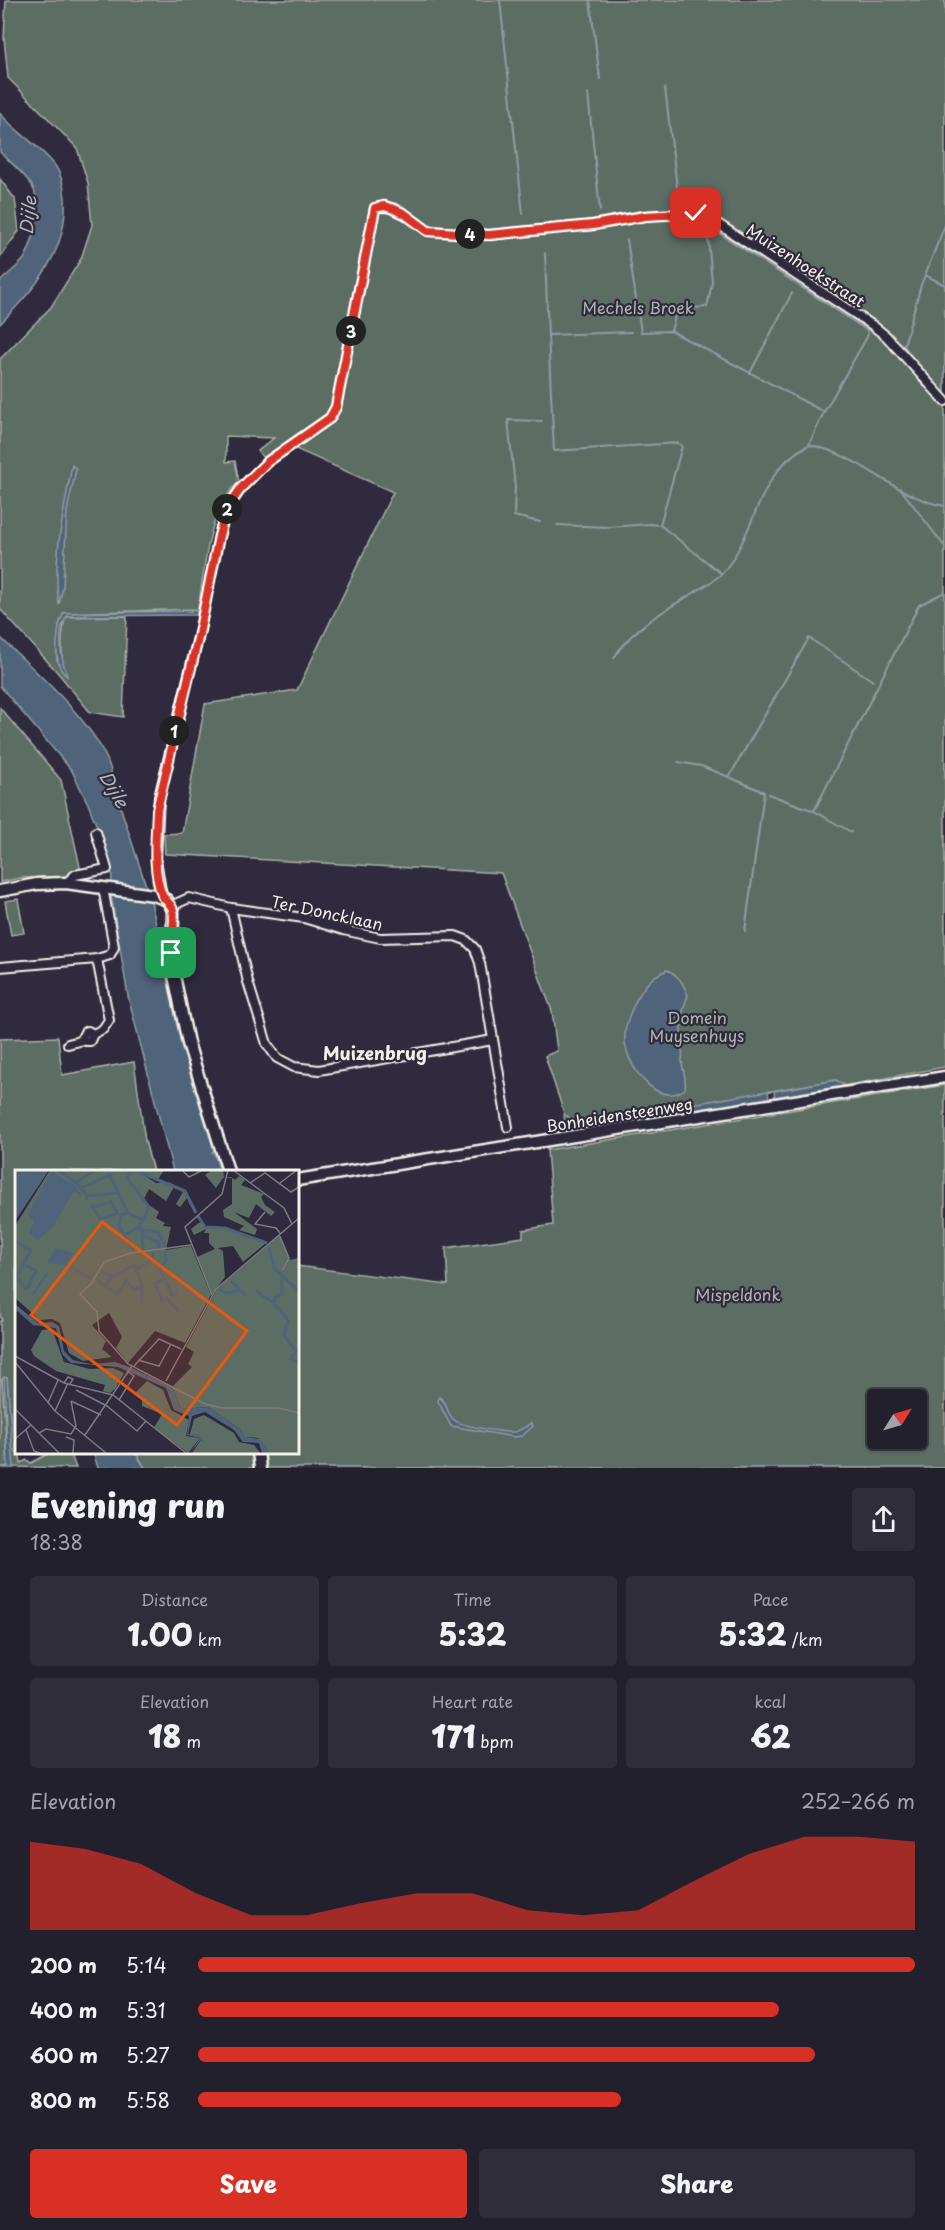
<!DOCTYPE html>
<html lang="en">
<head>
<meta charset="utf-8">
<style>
	body { margin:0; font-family:"Playpen Sans",sans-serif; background:#2f2d3a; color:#f1f3f6; height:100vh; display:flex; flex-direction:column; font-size:22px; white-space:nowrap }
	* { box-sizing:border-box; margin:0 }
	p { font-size:20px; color:#a3a3aa }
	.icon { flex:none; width:33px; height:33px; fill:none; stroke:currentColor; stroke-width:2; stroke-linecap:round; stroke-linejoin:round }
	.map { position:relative; height:1468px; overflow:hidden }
	.details { display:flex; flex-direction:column; background:#23202e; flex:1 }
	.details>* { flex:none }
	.needle { width:39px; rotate:53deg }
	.buttons { position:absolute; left:867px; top:1389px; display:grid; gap:12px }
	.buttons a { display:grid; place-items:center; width:60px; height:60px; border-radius:6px; background:#23202e; box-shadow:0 2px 4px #0004,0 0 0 2px #403e4a; font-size:30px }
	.pin { position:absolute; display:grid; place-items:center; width:51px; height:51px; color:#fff; margin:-26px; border-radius:12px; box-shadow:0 3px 9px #0006 }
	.km { position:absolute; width:30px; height:30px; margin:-15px; border-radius:50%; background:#222; color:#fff; font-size:16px; line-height:30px; text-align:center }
	.round { display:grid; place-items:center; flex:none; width:63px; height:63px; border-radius:6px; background:#2f2d3a }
	.head { display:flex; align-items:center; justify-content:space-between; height:102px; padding:0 30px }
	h1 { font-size:33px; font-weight:800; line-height:45px }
	.figures { display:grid; grid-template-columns:repeat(3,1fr); gap:9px; height:102px; padding:6px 30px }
	.figures div { display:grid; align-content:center; border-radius:6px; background:#2f2d3a; text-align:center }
	.figures b { font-size:30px; font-weight:800 }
	.figures small { font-size:16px; font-weight:400 }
	.figures p { font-size:16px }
	.chart { height:168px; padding:12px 30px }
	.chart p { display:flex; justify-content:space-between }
	.chart svg { width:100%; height:108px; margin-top:6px; fill:#d93025; opacity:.7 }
	.cta { display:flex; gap:12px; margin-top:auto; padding:12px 30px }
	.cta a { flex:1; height:69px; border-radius:6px; background:#d93025; color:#fff; font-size:24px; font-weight:800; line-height:69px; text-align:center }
	.cta a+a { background:#2f2d3a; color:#f1f3f6 }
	ul { padding:0 30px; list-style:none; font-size:20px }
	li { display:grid; grid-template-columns:96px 72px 1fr; align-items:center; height:45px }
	li i { height:15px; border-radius:8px; background:#d93025 }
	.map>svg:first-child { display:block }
	.green { fill:#5c6d64; stroke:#a8afa6; stroke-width:1.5; fill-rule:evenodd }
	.water { fill:#4f647a; stroke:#919ca6; stroke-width:1.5 }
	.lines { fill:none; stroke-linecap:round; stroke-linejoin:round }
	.stream { stroke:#919ca6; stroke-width:2 }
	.minor-casing { stroke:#f4f1e8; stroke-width:12 }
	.tertiary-casing { stroke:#f4f1e8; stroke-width:15 }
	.minor { stroke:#2f2a3d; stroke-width:8 }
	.tertiary { stroke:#2f2a3d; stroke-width:10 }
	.route-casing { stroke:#fff; stroke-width:12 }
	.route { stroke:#d93025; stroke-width:8 }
	.labels { text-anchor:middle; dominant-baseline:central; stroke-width:4.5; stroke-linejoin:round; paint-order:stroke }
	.street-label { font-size:16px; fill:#f4f1e8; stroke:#2f2a3d }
	.park-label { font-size:16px; fill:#b0b6ad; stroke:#2f2a3d }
	.water-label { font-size:18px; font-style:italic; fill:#b2b9bc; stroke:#2f2a3d }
	.neighbourhood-label { font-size:18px; font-weight:bold; fill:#f4f1e8; stroke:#2f2a3d }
	.inset-river { fill:none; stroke:#4f647a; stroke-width:3 }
	.inset-road { fill:none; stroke:#7e7a81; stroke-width:1.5 }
	.view { fill:#e8590c; fill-opacity:0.15; stroke:#e8590c; stroke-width:3 }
	.inset-edge { fill:none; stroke:#f4f1e8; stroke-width:3 }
</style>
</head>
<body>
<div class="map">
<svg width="945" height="1468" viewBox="0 0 945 1468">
	<rect width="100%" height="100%" fill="#2f2a3d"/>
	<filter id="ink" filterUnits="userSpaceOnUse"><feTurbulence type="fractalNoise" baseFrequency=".0167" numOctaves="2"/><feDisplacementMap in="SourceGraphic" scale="12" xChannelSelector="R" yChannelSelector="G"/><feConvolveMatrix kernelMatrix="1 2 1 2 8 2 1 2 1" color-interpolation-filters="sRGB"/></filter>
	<g filter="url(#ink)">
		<!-- green -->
		<g class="green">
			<path d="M 6,0 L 945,0 L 945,1067 L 843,1086 L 836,1080 L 570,1125 L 568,1116 L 565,1116 L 545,1056 L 557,1051 L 552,1011 L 501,873 L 165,854 L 164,834 L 182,833 L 205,704 L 297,690 L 393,492 L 287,445 L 264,460 L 258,451 L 274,438 L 226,436 L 226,462 L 235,461 L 239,482 C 207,508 205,570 198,609 L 64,613 L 59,625 L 57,660 L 62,664 L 62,637 L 65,617 L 127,616 L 123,717 L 90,712 L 58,673 L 0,609 L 0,359 L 51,307 L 81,259 L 92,225 L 88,183 L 77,148 L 8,78 L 4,38 Z"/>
			<path d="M 0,179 L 15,199 L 19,231 L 0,257 Z"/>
			<path d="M 0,708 L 61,780 L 82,876 L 21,878 L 0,882 Z"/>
			<path d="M 18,899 L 24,933 L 11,935 L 5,901 Z"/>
			<path d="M 58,1037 L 62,1075 L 134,1062 L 145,1141 L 153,1171 L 16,1171 L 16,1452 L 19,1452 L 21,1463 L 27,1460 L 31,1463 L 51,1452 L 70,1452 L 76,1468 L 13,1467 L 7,1378 L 2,1379 L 8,1466 L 0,1468 L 0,1321 L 2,1321 L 0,1314 L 0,1039 Z"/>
			<path d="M 945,1085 L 945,1468 L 145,1468 L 135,1452 L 297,1452 L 297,1266 L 448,1285 L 446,1248 L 523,1237 L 523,1230 L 553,1225 L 547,1150 ZM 878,1400 L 916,1400 L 916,1438 L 878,1438 Z"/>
		</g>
		<!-- water -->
		<g class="water">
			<path d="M 0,113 C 16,133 41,146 56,167 C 62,176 64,187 65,198 C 68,252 36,287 0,324 L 0,282 C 7,274 18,267 24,259 C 34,243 42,203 32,186 C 24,173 11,163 0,152 Z"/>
			<path d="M 72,465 L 76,469 L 67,511 L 63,586 L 59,605 C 52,558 64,511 72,465 Z"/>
			<path d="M 197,611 L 197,615 L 67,616 C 56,631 61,659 67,676 C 52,667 56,626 64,613 Z"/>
			<path d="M 0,637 C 34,671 112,735 113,784 L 151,901 L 182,1048 L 214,1150 L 212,1152 L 214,1153 L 220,1171 L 173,1171 L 128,996 L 111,895 L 112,874 L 106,849 L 88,804 L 72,771 L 0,686 Z"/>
			<path d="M 667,970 C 679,975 683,984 688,995 C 683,1008 680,1024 681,1038 C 682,1046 683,1054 682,1061 C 682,1071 687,1076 685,1089 C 659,1107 632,1073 626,1048 C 620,1027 638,990 654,977 C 658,974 663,972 667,970 Z"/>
			<path d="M 836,1080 L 843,1084 L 841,1087 L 775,1098 L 774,1091 Z"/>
			<path d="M 768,1091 L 769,1099 L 565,1131 L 564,1116 L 568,1116 L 571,1125 Z"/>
			<path d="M 4,1377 L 7,1378 L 14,1468 L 5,1468 L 8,1466 Z"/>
			<path d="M 439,1397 C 448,1402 446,1414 454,1420 C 462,1426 504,1433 514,1432 C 520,1431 526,1426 531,1423 L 533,1426 L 522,1436 L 514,1437 L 451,1426 L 438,1401 Z"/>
			<path d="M 93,1452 L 135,1452 L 145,1468 L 98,1468 Z"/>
		</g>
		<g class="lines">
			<!-- stream -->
			<g class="stream">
				<path d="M 500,0 L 523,214"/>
				<path d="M 590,0 L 600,79"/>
				<path d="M 665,88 L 678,196"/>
				<path d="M 588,94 L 600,211"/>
				<path d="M 627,240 L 641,332 L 671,331 L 824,412 L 809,445"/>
				<path d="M 545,253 L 548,335 L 631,332"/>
				<path d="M 925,275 L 945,285"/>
				<path d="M 671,331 L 677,309 L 707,307 L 712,283 L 707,225 L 868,331 L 867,337 L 824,412"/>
				<path d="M 548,335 L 554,451 L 678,443 L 682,446 L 660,525 L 722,574"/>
				<path d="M 913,360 L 904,345 L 921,285 L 945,225"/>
				<path d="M 750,373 L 792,293"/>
				<path d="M 929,378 L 945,394"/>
				<path d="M 903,492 L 945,547"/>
				<path d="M 540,522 L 514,516 L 515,487 L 508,420 L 542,421"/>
				<path d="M 557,525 L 609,527 L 650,524 L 660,525"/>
				<path d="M 614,658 C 631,628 666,610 695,592 C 704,586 717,580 724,571 C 758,530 757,470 809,445 C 860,454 895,497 945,506"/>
				<path d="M 678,762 L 701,766 L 729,777"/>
				<path d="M 768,794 L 814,811"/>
				<path d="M 851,832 L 814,811 L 919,605 L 945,592"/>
				<path d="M 745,931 L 764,792 L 729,777 L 732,772 L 809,638 L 873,681"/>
			</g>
			<!-- minor casing -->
			<g class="minor-casing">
				<g id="minor">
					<path d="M 66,883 L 75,875 L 107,869 L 96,832"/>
					<path d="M 162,897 L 156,859 L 159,797 L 199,634 L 219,536 L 226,510 L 242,487 L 267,462 L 330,418 L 336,407 L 375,208 L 384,206 L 394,209 L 405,214 L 428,231 L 489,235 L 593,225 L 644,216 L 696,213 L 709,218 L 872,325 L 886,336 L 945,401"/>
					<path d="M 171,906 L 189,898 L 231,908 L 304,918 L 343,930 L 380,938 L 455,936 L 466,940 L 475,949 L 480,963 L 508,1127"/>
					<path d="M 231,908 L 248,982 L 267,1044 L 277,1058 L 294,1067 L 319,1070 L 493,1040"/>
					<path d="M 0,967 L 97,959 L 110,955 L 114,947 L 103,888"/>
					<path d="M 93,1034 L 88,1031 L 85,1032 L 82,1038 L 85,1041 L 90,1041 L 93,1034 L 103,1029 L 109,1020 L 97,959"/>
					<path d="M 68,1044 L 83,1040"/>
				</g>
			</g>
			<!-- tertiary casing -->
			<g class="tertiary-casing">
				<g id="tertiary">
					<path d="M 0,891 L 37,884 L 66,883 L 154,895 L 167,900 L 173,910 L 172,966 L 188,1043 L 228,1171"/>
					<path d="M 297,1180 L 945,1077"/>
					<path d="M 258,1452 L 260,1468"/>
				</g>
			</g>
			<!-- minor -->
			<use href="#minor" class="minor"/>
			<!-- tertiary -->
			<use href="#tertiary" class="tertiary"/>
		</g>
	</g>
	<g class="lines" filter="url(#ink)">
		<!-- route casing -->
		<g class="route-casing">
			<path id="route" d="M 171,953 C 171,939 176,923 173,910 C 171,903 164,900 162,895 C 152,870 156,836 157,810 L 199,634 L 219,536 L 226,510 L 242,487 L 267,462 L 330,418 L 336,407 L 375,208 L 384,206 L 394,209 L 405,214 L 428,231 L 489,235 L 593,225 L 645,216 L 696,213"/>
		</g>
		<!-- route -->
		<use href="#route" class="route"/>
	</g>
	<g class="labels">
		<!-- street labels -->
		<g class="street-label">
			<text transform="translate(806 265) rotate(33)">Muizenhoekstraat</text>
			<text transform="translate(327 912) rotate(12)">Ter Doncklaan</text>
			<text transform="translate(619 1114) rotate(-9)">Bonheidensteenweg</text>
		</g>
		<!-- park labels -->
		<g class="park-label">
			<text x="638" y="307">Mechels Broek</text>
			<text x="697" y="1017">Domein<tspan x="697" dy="18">Muysenhuys</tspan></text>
			<text x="738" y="1294">Mispeldonk</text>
		</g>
		<!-- water labels -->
		<g class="water-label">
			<text transform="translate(27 215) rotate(-84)">Dijle</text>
			<text transform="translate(115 789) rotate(60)">Dijle</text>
		</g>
		<!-- neighbourhood labels -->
		<g class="neighbourhood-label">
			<text x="375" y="1052">Muizenbrug</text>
		</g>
	</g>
	<!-- overview -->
	<g transform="translate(15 1170)">
		<rect width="284" height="284" fill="#2f2a3d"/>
		<path d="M 35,0 L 149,0 L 142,11 L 127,4 L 141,13 L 154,12 L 170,21 L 173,26 L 176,38 L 172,28 L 165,37 L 161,34 L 168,22 L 159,17 L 151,31 L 134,19 L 128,31 L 144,42 L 141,48 L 150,53 L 148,56 L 156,57 L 151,80 L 176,76 L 196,125 L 170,173 L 140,161 L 113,193 L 101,178 L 107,167 L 94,143 L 77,155 L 91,171 L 87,179 L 97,187 L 68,191 L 54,183 L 45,153 L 37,149 L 25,150 L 0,128 L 0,56 ZM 197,0 L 208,0 L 209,8 L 216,7 L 220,10 L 224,6 L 230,10 L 226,15 L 249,24 L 246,27 L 250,35 L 260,42 L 256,46 L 241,34 L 234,48 L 219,42 L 242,59 L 240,65 L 224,60 L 229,56 L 209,47 L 208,40 L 217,34 L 217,8 L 208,8 L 201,18 L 190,5 ZM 185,52 L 190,57 L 210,59 L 251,73 L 228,92 L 218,76 L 203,78 L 208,81 L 210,107 L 197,124 L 182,87 L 200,79 L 194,73 L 194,63 L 189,63 L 191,59 L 179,65 L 176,59 ZM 265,65 L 275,90 L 283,88 L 283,283 L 253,283 L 243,268 L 230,267 L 225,259 L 193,237 L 166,239 L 157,217 L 177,197 L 173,194 L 179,182 L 171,177 L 202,119 ZM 37,159 L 49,192 L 75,199 L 98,198 L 109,203 L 100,219 L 95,223 L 88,221 L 90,215 L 41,201 L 19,186 L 16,180 L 27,160 ZM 132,211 L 148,220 L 156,240 L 174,250 L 171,266 L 185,268 L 173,283 L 139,258 L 147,244 L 127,236 L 127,230 L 119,224 ZM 189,245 L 219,263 L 224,272 L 239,275 L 245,283 L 177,283 L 186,270 L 183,264 L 175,264 L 179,249 Z" fill="#5c6d64"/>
		<path d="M 0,0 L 34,0 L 0,51 ZM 36,1 L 60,15 L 67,26 L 59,21 L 38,57 L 23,70 L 14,63 L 19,51 L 13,45 ZM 40,78 L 59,83 L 49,95 L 32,93 ZM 0,134 L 23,153 L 37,152 L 44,156 L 49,181 L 58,190 L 75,194 L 100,192 L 117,198 L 157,217 L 166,239 L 193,237 L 225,259 L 230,267 L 245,269 L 255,283 L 247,283 L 244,273 L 228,272 L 219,260 L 190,242 L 177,246 L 173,264 L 183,264 L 194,277 L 186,270 L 175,283 L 185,268 L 172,265 L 174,246 L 159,240 L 151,218 L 103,197 L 56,193 L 47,184 L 41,158 L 18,155 L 0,139 Z" fill="#4f647a"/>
		<path class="inset-river" d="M 43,0 L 61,13 L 72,25 L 71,30M 119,0 L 170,21 L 181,43M 62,12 L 80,0M 66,18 L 95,5 L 113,43 L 128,50 L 134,37 L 112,8 L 117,0M 73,26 L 103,23M 113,43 L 106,45 L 104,56 L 119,82M 103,44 L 96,32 L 77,37 L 86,49 L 104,43M 183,46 L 190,57 L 210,58 L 252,73M 125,52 L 125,60 L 143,62 L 151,78M 127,62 L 128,80M 109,65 L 125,56M 129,66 L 143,72 L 144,79M 0,71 L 16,80 L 3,104M 254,77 L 259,98 L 284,121M 150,81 L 151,90 L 145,99 L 157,125 L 162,123M 9,94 L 21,101 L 12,119M 50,94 L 77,109M 87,101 L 97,107 L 119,95 L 121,98M 0,103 L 11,120M 82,110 L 90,116 L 96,108M 148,110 L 140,113 L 147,131 L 152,129 L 164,141M 216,111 L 230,125M 90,116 L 102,124 L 111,111 L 118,119 L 127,117M 203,119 L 212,123 L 222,121M 241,121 L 259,133M 18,124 L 32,104M 260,133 L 260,128 L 267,124 L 267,107M 127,134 L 127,117 L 121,100 L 137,89 L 138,83M 260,134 L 273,150 L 269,165 L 281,181 L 276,189 L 284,193"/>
		<path class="inset-road" d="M 167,0 L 174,7 L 188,0M 218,0 L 269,38 L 277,54M 235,13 L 250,3 L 276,22 L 284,17M 265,13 L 282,0M 250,42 L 240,54 L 261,58 L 265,63M 264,64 L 274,88 L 267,101M 176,75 L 116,83 L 89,92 L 76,114 L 65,124 L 82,142 L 84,161 L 113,194 L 190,234 L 207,238 L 264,238 L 284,243M 197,125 L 170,57 L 207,24 L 213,0M 0,186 L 49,213 L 98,225 L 171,283M 123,190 L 144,196 L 156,174M 0,192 L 40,241 L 91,283M 119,196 L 144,169 L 166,179M 151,211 L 201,119 L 284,48M 49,213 L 53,207 L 58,209 L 55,214M 61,220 L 92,236 L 122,261 L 131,251M 104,230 L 119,206 L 112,201M 56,231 L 86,245M 33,233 L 43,210M 0,239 L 44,283M 40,241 L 53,213M 11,260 L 19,281 L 25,283M 24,263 L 31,259 L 56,264 L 61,256 L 56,231M 70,265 L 117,196M 51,267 L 59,270 L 58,283M 0,269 L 16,255"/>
		<path class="view" d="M 87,52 L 232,161 L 162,255 L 16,145 Z"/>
		<rect width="284" height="284" class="inset-edge"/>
	</g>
</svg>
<div class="buttons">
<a><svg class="needle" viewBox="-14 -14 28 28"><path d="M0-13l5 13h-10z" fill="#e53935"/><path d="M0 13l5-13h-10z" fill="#a3a3aa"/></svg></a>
</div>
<div class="pin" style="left:171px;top:953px;background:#1e9e55"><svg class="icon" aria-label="arrive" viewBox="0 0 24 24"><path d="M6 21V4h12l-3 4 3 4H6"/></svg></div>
<div class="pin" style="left:696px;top:213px;background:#d93025"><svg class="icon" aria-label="check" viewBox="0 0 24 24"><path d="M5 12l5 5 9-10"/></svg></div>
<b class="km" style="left:174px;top:731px">1</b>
<b class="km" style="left:227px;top:509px">2</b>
<b class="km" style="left:351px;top:331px">3</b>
<b class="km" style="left:470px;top:234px">4</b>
</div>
<section class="details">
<div class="head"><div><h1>Evening run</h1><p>18:38</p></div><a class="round"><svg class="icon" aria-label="share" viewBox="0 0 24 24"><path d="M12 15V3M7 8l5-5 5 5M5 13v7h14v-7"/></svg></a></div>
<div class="figures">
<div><p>Distance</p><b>1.00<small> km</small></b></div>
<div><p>Time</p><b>5:32</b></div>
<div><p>Pace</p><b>5:32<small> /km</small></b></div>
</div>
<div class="figures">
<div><p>Elevation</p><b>18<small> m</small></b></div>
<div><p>Heart rate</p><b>171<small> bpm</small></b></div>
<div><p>kcal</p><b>62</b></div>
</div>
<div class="chart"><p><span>Elevation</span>252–266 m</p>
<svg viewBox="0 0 160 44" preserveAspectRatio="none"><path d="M0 44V8L10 11L20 17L30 29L40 38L50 38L60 33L70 29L80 29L90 36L100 38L110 36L120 24L130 13L140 6L150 6L160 8V44z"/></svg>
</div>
<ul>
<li><b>200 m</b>5:14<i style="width:100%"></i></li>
<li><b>400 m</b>5:31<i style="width:81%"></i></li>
<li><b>600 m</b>5:27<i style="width:86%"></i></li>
<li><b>800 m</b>5:58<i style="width:59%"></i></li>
</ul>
<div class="cta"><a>Save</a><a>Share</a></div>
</section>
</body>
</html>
